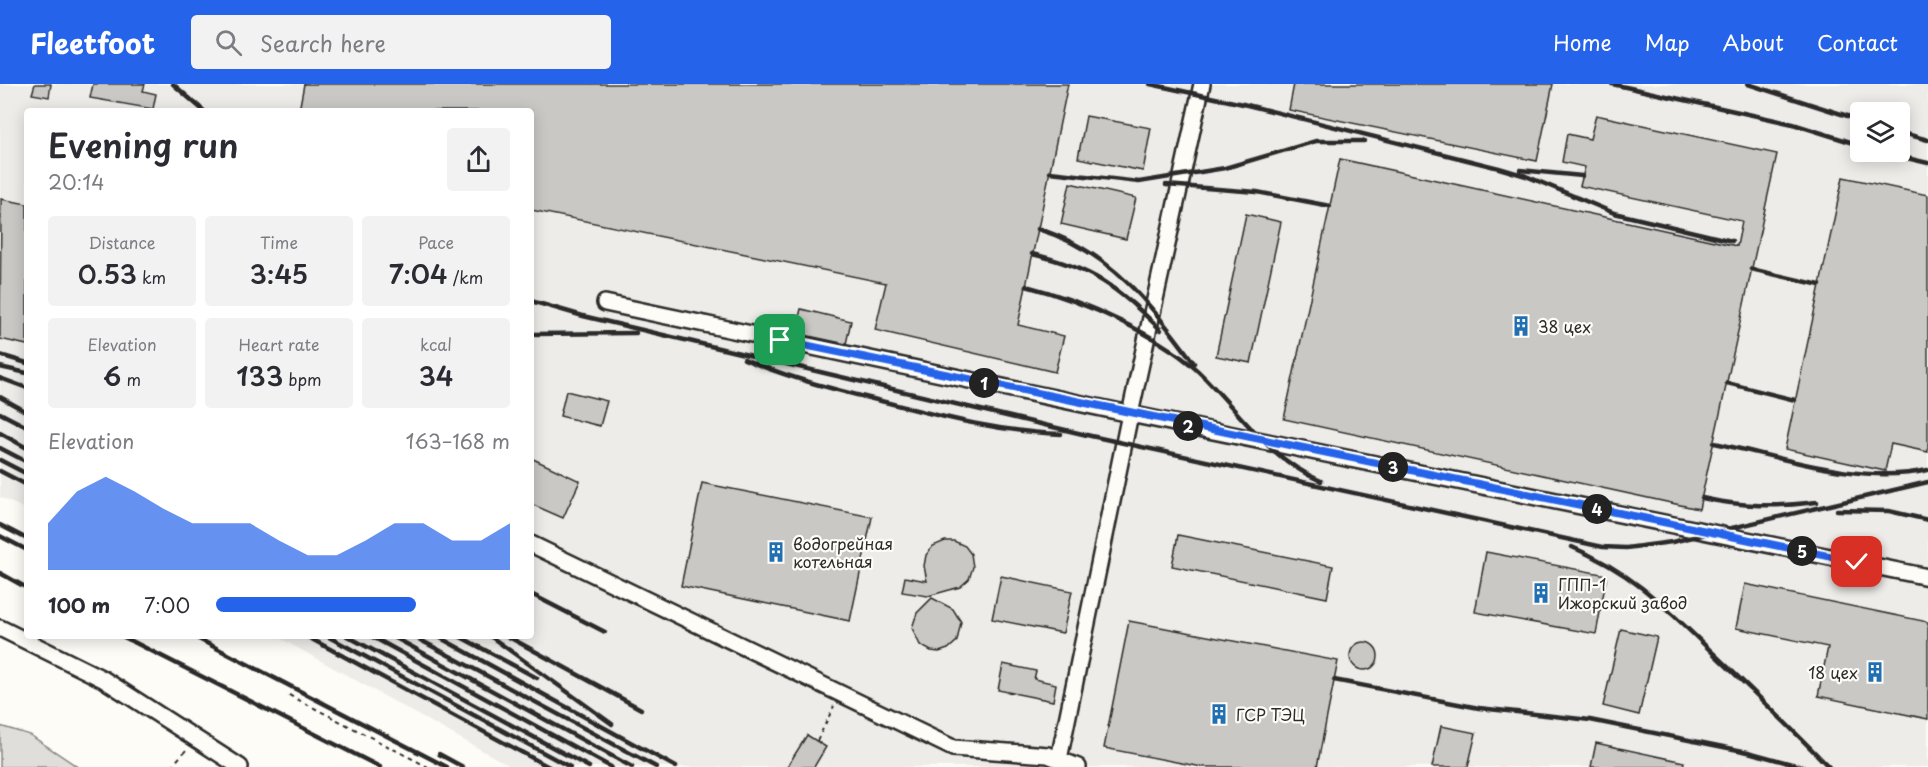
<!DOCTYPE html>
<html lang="en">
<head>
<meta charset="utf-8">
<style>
	body { margin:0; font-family:"Playpen Sans",sans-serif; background:#f2f2f3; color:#2b2b33; height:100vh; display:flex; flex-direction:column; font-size:22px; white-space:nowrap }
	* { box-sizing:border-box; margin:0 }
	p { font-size:20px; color:#7c7c81 }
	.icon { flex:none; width:33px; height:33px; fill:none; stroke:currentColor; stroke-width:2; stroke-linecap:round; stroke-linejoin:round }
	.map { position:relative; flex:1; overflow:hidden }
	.panel { position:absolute; left:24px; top:24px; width:510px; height:531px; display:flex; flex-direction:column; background:#fff; border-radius:6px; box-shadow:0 3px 15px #0003 }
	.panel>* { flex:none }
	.fabs { position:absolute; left:1850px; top:18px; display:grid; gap:12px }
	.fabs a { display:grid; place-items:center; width:60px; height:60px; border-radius:6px; background:#fff; box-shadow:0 3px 15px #0003; font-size:30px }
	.pin { position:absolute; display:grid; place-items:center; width:51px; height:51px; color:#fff; margin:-26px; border-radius:12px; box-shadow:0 3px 9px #0006 }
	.km { position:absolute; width:30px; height:30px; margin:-15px; border-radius:50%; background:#222; color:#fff; font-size:16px; line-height:30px; text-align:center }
	.round { display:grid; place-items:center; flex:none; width:63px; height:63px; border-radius:6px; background:#f2f2f3 }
	.summary { display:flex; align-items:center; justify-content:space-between; height:102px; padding:0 24px }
	h1 { font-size:33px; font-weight:600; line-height:45px }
	.metrics { display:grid; grid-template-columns:repeat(3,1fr); gap:9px; height:102px; padding:6px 24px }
	.metrics div { display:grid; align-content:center; border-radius:6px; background:#f2f2f3; text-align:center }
	.metrics b { font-size:26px; font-weight:600 }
	.metrics small { font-size:16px; font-weight:400 }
	.metrics p { font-size:16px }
	.chart { height:168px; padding:12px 24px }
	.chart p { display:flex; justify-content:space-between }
	.chart svg { width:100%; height:108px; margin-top:6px; fill:#2563eb; opacity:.7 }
	ul { padding:0 24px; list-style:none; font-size:20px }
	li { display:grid; grid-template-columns:96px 72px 1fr; align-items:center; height:45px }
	li i { height:15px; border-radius:8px; background:#2563eb }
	header { display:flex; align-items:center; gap:36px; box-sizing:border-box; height:84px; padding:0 30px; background:#2563eb; color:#fff }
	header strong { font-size:28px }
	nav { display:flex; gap:33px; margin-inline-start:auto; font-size:21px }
	.search { width:420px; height:54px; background:#f2f2f3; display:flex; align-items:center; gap:15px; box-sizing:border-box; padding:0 21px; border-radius:6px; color:#7c7c81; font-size:22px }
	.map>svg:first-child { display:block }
	.built { fill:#edece8; fill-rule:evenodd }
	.green { fill:#dfdeda; stroke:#858482; stroke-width:1.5 }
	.building { fill:#c9c8c4; stroke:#2b2b2b; stroke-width:1.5 }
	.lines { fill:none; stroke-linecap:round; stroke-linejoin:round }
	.minor-casing { stroke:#2b2b2b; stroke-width:20 }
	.path { stroke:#2b2b2b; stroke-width:2; stroke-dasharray:4.5 4.5; stroke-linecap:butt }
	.minor { stroke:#fdfcf7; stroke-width:15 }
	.rail { stroke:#2b2b2b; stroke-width:4.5 }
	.route-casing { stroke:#fff; stroke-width:12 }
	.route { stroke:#2563eb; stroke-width:8 }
	.labels { text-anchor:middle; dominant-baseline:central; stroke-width:4.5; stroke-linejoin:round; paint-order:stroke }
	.poi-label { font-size:16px; fill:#2b2b2b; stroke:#fdfcf7; text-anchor:start }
</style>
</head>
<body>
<header>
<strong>Fleetfoot</strong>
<div class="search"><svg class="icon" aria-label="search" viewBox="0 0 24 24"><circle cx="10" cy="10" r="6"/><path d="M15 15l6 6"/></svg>Search here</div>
<nav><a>Home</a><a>Map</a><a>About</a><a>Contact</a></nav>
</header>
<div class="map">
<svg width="1928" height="683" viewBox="0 0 1928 683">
	<rect width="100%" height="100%" fill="#fdfcf7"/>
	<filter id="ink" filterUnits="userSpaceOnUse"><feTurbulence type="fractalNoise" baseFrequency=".0167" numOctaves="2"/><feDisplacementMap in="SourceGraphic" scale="12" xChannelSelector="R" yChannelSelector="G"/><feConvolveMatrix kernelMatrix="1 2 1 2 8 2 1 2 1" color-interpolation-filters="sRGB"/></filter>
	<g filter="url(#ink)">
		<!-- built -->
		<path class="built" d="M 0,0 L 1928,0 L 1928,683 L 512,683 L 276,552 L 531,552 L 531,27 L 27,27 L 27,426 L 0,413 ZM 1860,28 L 1899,28 L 1899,68 L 1860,68 Z"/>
		<!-- green -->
		<path class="green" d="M 0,642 L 30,651 L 78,683 L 0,683 Z"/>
		<!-- building -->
		<g class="building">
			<path d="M 35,0 L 51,0 L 49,13 L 32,10 Z"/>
			<path d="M 93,0 L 145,0 L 143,7 L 156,10 L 153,25 L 90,14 Z"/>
			<path d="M 304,0 L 1068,0 L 1018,241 L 1064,252 L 1055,288 L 875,246 L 886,199 L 531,126 L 531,27 L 299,27 Z"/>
			<path d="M 1294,0 L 1553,0 L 1537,77 L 1289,26 Z"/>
			<path d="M 1596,31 L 1777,70 L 1699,425 L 1284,335 L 1340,75 L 1737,162 L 1742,137 L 1580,102 L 1585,83 L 1562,78 L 1567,50 L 1590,55 Z"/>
			<path d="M 1086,32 L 1151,44 L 1143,87 L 1078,74 Z"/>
			<path d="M 1843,93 L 1928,111 L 1928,368 L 1891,360 L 1885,387 L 1785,365 Z"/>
			<path d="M 1070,99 L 1136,114 L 1126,155 L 1061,140 Z"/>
			<path d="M 1,115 L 27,120 L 27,261 L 0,255 Z"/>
			<path d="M 1246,130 L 1281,138 L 1251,279 L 1216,272 Z"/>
			<path d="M 801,225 L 851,237 L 846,260 L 795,249 Z"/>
			<path d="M 566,307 L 607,317 L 600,342 L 560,332 Z"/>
			<path d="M 531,374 L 580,397 L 563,434 L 531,420 Z"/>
			<path d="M 702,399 L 872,433 L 850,537 L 681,502 Z"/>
			<path d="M 1178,451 L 1333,482 L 1327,514 L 1172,482 Z"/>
			<path d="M 945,457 L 954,457 L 965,462 L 971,470 L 973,483 L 969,495 L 960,503 L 928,512 L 902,508 L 905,493 L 927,497 L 924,482 L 926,471 L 933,462 Z"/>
			<path d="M 1486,468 L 1607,491 L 1596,550 L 1475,528 Z"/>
			<path d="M 1001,492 L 1072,507 L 1063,549 L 992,535 Z"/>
			<path d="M 1745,500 L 1928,538 L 1928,635 L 1818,612 L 1828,563 L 1736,544 Z"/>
			<path d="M 932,514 L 953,525 L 961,538 L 957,557 L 948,565 L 939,568 L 931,567 L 920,561 L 912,544 L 917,529 Z"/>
			<path d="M 1129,537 L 1338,577 L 1317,683 L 1202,683 L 1104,664 Z"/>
			<path d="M 1621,545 L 1657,553 L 1639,631 L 1603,622 Z"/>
			<circle cx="1364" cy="572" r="14"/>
			<path d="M 1003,580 L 1036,587 L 1034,595 L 1056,600 L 1053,617 L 998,606 Z"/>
			<path d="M 1441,642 L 1476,649 L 1468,683 L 1432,683 Z"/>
			<path d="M 807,651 L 826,663 L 814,683 L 787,683 Z"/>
			<path d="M 1596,659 L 1684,678 L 1683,683 L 1591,683 Z"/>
		</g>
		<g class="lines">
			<!-- minor casing -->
			<g class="minor-casing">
				<g id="minor">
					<path d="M 605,219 L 1130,330 L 1928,493"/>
					<path d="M 531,460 L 953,664 L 1048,671 L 1078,683"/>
					<path d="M 0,544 L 103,595 L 240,683"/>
					<path d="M 1059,675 L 1130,330 L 1202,0"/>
				</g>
			</g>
			<!-- path -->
			<g class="path">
				<path d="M 289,611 L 428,683"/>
				<path d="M 817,657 L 834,622"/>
				<path d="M 171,683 L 187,665"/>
			</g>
			<!-- minor -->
			<use href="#minor" class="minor"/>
			<!-- rail -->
			<g class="rail">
				<path d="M 173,0 L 204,27"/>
				<path d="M 1150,0 L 1243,20 L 1499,84 L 1526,92 L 1614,129 L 1732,157"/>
				<path d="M 1612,0 L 1793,40 L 1860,61"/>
				<path d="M 1748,0 L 1860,36"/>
				<path d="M 1899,48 L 1928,56"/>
				<path d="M 1881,68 L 1928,79"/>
				<path d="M 1520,86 L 1582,92"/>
				<path d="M 1050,88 L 1139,98 L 1225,84 L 1316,57 L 1364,57"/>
				<path d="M 1166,101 L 1257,108 L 1330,122"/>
				<path d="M 1038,145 C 1109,166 1152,221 1194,279"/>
				<path d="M 1032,170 C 1093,184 1118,204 1161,246"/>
				<path d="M 1751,185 L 1820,201"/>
				<path d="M 1026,202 C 1081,216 1165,252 1205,294 C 1242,332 1270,375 1321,397"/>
				<path d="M 531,217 L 583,232 L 1091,352 L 1603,463 L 1626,464 L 1672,458 L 1928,398"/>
				<path d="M 531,250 L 636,249"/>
				<path d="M 0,271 L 27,279"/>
				<path d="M 744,275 C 791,295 840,307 889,319 C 946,334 1002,348 1061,350"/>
				<path d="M 0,283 L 27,289"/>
				<path d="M 0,294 L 27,304"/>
				<path d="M 1727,299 L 1795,316"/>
				<path d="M 0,313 L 27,328"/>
				<path d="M 0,329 L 27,343"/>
				<path d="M 0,349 L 27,364"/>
				<path d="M 1714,359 C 1782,373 1858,401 1928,386"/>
				<path d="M 0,364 L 27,378"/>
				<path d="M 0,376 L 27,390"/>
				<path d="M 0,387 L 27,401"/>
				<path d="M 1702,414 C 1742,423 1777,423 1817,418"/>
				<path d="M 1837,426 L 1889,427 L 1928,436"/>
				<path d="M 0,441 L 27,455"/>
				<path d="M 0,452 L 27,466"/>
				<path d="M 1572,463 C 1634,489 1667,525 1714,570 C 1753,607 1791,644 1829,683"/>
				<path d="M 0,489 L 27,504"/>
				<path d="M 531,510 L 605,548"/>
				<path d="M 122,552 L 380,683"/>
				<path d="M 193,552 L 447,683"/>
				<path d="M 306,552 L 549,683"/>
				<path d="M 327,552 L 570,683"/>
				<path d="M 347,552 L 589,683"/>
				<path d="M 371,552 L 611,683"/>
				<path d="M 392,552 L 632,683"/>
				<path d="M 413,552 L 656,683"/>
				<path d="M 437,552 L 676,683"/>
				<path d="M 459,552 L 537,594"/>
				<path d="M 490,552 L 612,640"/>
				<path d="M 507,552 L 641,625"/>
				<path d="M 1334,596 L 1479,624 L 1590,636 L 1748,668 L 1803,683"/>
				<path d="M 439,670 L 463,683"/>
			</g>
		</g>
	</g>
	<g class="lines" filter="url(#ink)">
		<!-- route casing -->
		<g class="route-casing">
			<path id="route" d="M 780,256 L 1857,478"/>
		</g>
		<!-- route -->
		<use href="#route" class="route"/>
	</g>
	<!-- icons -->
	<defs>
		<g id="building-bare" transform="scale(1.62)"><path d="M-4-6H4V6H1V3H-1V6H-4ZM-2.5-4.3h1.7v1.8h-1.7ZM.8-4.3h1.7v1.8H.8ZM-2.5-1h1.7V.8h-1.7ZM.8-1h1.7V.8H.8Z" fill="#1f6fb2" stroke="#fdfcf7" stroke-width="2.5" paint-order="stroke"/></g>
	</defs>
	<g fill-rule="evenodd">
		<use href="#building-bare" x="1521" y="242"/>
		<use href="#building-bare" x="776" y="468"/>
		<use href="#building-bare" x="1541" y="509"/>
		<use href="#building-bare" x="1875" y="588"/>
		<use href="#building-bare" x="1219" y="630"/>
	</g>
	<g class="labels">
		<!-- poi labels -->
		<g class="poi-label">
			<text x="1538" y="242">38 цех</text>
			<text x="793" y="459">водогрейная<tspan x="793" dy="18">котельная</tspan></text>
			<text x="1558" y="500">ГПП-1<tspan x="1558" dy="18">Ижорский завод</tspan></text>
			<text x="1858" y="588" text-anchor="end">18 цех</text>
			<text x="1236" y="630">ГСР ТЭЦ</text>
		</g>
	</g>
</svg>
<div class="fabs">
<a><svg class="icon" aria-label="layers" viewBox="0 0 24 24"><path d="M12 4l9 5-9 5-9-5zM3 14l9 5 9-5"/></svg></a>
</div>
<div class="pin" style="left:780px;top:256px;background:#1e9e55"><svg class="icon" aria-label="arrive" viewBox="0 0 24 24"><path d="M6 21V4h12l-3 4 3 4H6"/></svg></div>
<div class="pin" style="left:1857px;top:478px;background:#d93025"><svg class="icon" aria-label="check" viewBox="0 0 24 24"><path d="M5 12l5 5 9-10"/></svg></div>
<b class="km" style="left:984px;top:299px">1</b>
<b class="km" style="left:1188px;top:342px">2</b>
<b class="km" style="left:1393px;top:383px">3</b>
<b class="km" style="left:1597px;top:425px">4</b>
<b class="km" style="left:1802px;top:467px">5</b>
<section class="panel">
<div class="summary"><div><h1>Evening run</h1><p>20:14</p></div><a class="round"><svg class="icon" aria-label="share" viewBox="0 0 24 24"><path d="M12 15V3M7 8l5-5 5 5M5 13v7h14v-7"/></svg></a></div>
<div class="metrics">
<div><p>Distance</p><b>0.53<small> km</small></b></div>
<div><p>Time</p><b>3:45</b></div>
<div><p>Pace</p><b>7:04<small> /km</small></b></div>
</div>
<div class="metrics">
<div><p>Elevation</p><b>6<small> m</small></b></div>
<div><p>Heart rate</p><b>133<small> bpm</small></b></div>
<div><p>kcal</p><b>34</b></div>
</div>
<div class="chart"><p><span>Elevation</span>163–168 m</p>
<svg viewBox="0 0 160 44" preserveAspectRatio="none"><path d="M0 44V25L10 12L20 6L30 12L40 19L50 25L60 25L70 25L80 32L90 38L100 38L110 32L120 25L130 25L140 32L150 32L160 25V44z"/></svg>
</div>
<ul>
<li><b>100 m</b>7:00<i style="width:68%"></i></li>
</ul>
</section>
</div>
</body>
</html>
